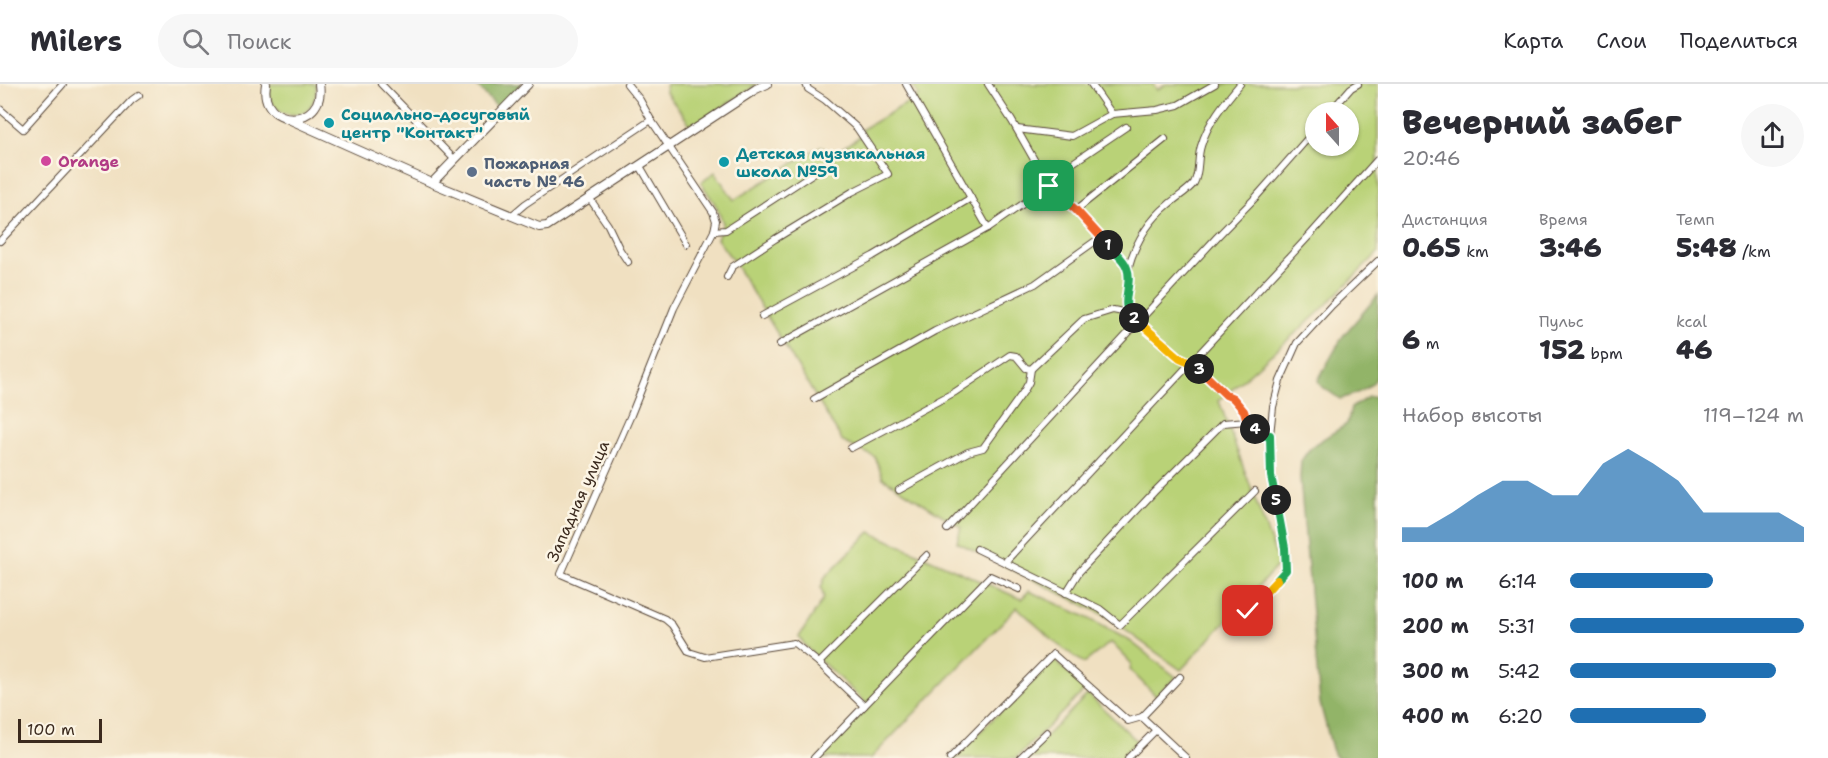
<!DOCTYPE html>
<html lang="ru">
<head>
<meta charset="utf-8">
<style>
	body { margin:0; font-family:"Shantell Sans",sans-serif; background:#f7f7f7; color:#2b2b33; height:100vh; display:flex; flex-direction:column; font-size:22px; white-space:nowrap }
	* { box-sizing:border-box; margin:0 }
	p { font-size:20px; color:#7c7c81 }
	.icon { flex:none; width:33px; height:33px; fill:none; stroke:currentColor; stroke-width:2; stroke-linecap:round; stroke-linejoin:round }
	.map { position:relative; flex:1; overflow:hidden }
	.drawer { display:flex; flex-direction:column; background:#fff; width:450px }
	.drawer>* { flex:none }
	.needle { width:39px; rotate:339deg }
	.fabs { position:absolute; left:1305px; top:18px; display:grid; gap:12px }
	.fabs a { display:grid; place-items:center; width:54px; height:54px; border-radius:50%; background:#fff; box-shadow:0 2px 4px #0004; font-size:30px }
	.scale { position:absolute; left:18px; bottom:15px; width:84px; box-sizing:border-box; padding-left:6px; border:3px solid #3b2a1e; border-top:0; font-size:16px; line-height:21px; white-space:nowrap; color:#3b2a1e; -webkit-text-stroke:4px #fcf5e5; paint-order:stroke }
	.pin { position:absolute; display:grid; place-items:center; width:51px; height:51px; color:#fff; margin:-26px; border-radius:12px; box-shadow:0 3px 9px #0006 }
	.km { position:absolute; width:30px; height:30px; margin:-15px; border-radius:50%; background:#222; color:#fff; font-size:16px; line-height:30px; text-align:center }
	.round { display:grid; place-items:center; flex:none; width:63px; height:63px; border-radius:32px; background:#f7f7f7 }
	.head { display:flex; align-items:center; justify-content:space-between; height:102px; padding:0 24px }
	h1 { font-size:33px; font-weight:800; line-height:45px }
	.figures { display:grid; grid-template-columns:repeat(3,1fr); gap:9px; height:102px; padding:6px 24px }
	.figures div { display:grid; align-content:center }
	.figures b { font-size:26px; font-weight:800 }
	.figures small { font-size:16px; font-weight:400 }
	.figures p { font-size:16px }
	.chart { height:168px; padding:12px 24px }
	.chart p { display:flex; justify-content:space-between }
	.chart svg { width:100%; height:108px; margin-top:6px; fill:#1f6fb2; opacity:.7 }
	ul { padding:0 24px; list-style:none; font-size:20px }
	li { display:grid; grid-template-columns:96px 72px 1fr; align-items:center; height:45px }
	li i { height:15px; border-radius:8px; background:#1f6fb2 }
	header { display:flex; align-items:center; gap:36px; box-sizing:border-box; height:84px; padding:0 30px; background:#fff; border-bottom:2px solid #e1e1e2 }
	header strong { font-size:28px }
	nav { display:flex; gap:33px; margin-inline-start:auto; font-size:21px }
	.search { width:420px; height:54px; background:#f7f7f7; display:flex; align-items:center; gap:15px; box-sizing:border-box; padding:0 21px; border-radius:33px; color:#7c7c81; font-size:22px }
	main { display:flex; flex:1; min-height:0 }
	.map>svg:first-child { display:block }
	.green { fill:#b9d277; stroke:#7a7e4a; stroke-width:1.5; fill-rule:evenodd }
	.forest { fill:#92b468; stroke:#666f43; stroke-width:1.5 }
	.lines { fill:none; stroke-linecap:round; stroke-linejoin:round }
	.minor-casing { stroke:#564536; stroke-width:8 }
	.tertiary-casing { stroke:#564536; stroke-width:10 }
	.minor { stroke:#fff; stroke-width:6 }
	.tertiary { stroke:#fff; stroke-width:8 }
	.split-1-casing { stroke:#fff; stroke-width:12 }
	.split-2-casing { stroke:#fff; stroke-width:12 }
	.split-3-casing { stroke:#fff; stroke-width:12 }
	.split-4-casing { stroke:#fff; stroke-width:12 }
	.split-5-casing { stroke:#fff; stroke-width:12 }
	.split-6-casing { stroke:#fff; stroke-width:12 }
	.split-7-casing { stroke:#fff; stroke-width:12 }
	.split-1 { stroke:#f0652b; stroke-width:8 }
	.split-2 { stroke:#22a559; stroke-width:8 }
	.split-3 { stroke:#f5b400; stroke-width:8 }
	.split-4 { stroke:#f0652b; stroke-width:8 }
	.split-5 { stroke:#22a559; stroke-width:8 }
	.split-6 { stroke:#22a559; stroke-width:8 }
	.split-7 { stroke:#f5b400; stroke-width:8 }
	.culture-dot { fill:#0f9aa8; stroke:#fcf5e5; stroke-width:2 }
	.hotel-dot { fill:#d1479c; stroke:#fcf5e5; stroke-width:2 }
	.service-dot { fill:#5c6f8a; stroke:#fcf5e5; stroke-width:2 }
	.labels { text-anchor:middle; dominant-baseline:central; stroke-width:5; stroke-linejoin:round; paint-order:stroke }
	.culture-label { font-size:16px; font-weight:bold; fill:#0d838f; stroke:#fcf5e5; text-anchor:start }
	.hotel-label { font-size:16px; font-weight:bold; fill:#b23c85; stroke:#fcf5e5; text-anchor:start }
	.service-label { font-size:16px; font-weight:bold; fill:#4e5e75; stroke:#fcf5e5; text-anchor:start }
	.street-label { font-size:16px; fill:#3b2a1e; stroke:#fcf5e5 }
</style>
</head>
<body>
<header>
<strong>Milers</strong>
<div class="search"><svg class="icon" aria-label="search" viewBox="0 0 24 24"><circle cx="10" cy="10" r="6"/><path d="M15 15l6 6"/></svg>Поиск</div>
<nav><a>Карта</a><a>Слои</a><a>Поделиться</a></nav>
</header>
<main>
<div class="map">
<svg width="1378" height="674" viewBox="0 0 1378 674">
	<rect width="100%" height="100%" fill="#fcf5e5"/>
	<filter id="ink" filterUnits="userSpaceOnUse"><feTurbulence type="fractalNoise" baseFrequency=".0167" numOctaves="2"/><feDisplacementMap in="SourceGraphic" scale="12" xChannelSelector="R" yChannelSelector="G"/><feConvolveMatrix kernelMatrix="1 2 1 2 8 2 1 2 1" color-interpolation-filters="sRGB"/></filter>
	<filter id="wash" filterUnits="userSpaceOnUse"><feTurbulence type="fractalNoise" baseFrequency=".008" numOctaves="4" result="noise"/><feDisplacementMap in="SourceGraphic" scale="24" xChannelSelector="R" yChannelSelector="G"/><feGaussianBlur stdDeviation="1.35" result="paint"/><feColorMatrix in="noise" values="0 0 0 0 0 0 0 0 0 0 0 0 0 0 0 0 0 1.4 0 .05"/><feComposite in="paint" operator="in"/></filter>
	<g filter="url(#wash)">
		<rect width="100%" height="100%" fill="#f0e0c1"/>
		<!-- green -->
		<g class="green">
			<path d="M 270,0 L 316,0 C 320,43 262,38 270,0 Z"/>
			<path d="M 667,0 L 758,0 L 692,43 L 665,7 Z"/>
			<path d="M 911,0 L 1153,0 L 1157,6 L 1166,0 L 1378,0 L 1378,169 L 1318,229 L 1219,317 L 1279,480 L 1181,586 L 1104,531 L 957,458 L 961,443 L 883,394 L 875,373 L 843,358 L 734,178 L 717,155 L 723,139 L 717,123 L 701,99 L 715,88 L 734,116 L 821,62 L 832,71 L 864,50 L 861,46 L 919,12 ZM 1316,28 L 1348,28 L 1348,62 L 1316,62 Z"/>
			<path d="M 870,448 L 1021,515 L 1029,507 L 1084,532 L 1130,557 L 1176,593 L 1156,612 L 1130,586 L 1131,579 L 1111,558 L 1084,579 L 1057,560 L 1017,523 L 871,674 L 819,674 L 869,622 L 808,565 L 799,553 L 824,514 L 821,504 L 825,493 Z"/>
			<path d="M 1053,575 L 1086,605 L 1016,674 L 954,674 Z"/>
			<path d="M 1088,610 L 1138,658 L 1121,674 L 1024,674 Z"/>
		</g>
		<!-- forest -->
		<g class="forest">
			<path d="M 475,0 L 522,0 L 498,24 Z"/>
			<path d="M 1378,211 C 1378,224 1378,286 1377,293 C 1370,306 1353,311 1340,315 L 1320,301 L 1318,296 L 1343,252 Z"/>
			<path d="M 1368,313 L 1378,313 L 1378,674 L 1337,674 L 1333,668 L 1320,619 L 1300,394 L 1301,377 L 1308,367 L 1315,360 L 1347,340 L 1351,324 Z"/>
		</g>
	</g>
	<g filter="url(#ink)">
		<g class="lines">
			<!-- minor casing -->
			<g class="minor-casing">
				<g id="minor">
					<path d="M 381,0 L 454,75"/>
					<path d="M 627,0 L 640,16 L 651,36 L 713,128 L 716,137 L 714,147 L 674,224 L 631,331 L 561,490 L 665,535 L 672,541 L 689,568 L 705,573 L 794,559 L 819,579 L 864,622 L 814,674"/>
					<path d="M 906,0 L 988,144"/>
					<path d="M 988,0 L 1012,37 L 1049,102 L 1076,126 L 1124,178 L 1128,185 L 1129,195 L 1125,221 L 1128,229 L 1139,237 L 1180,274 L 1195,281 L 1226,311 L 1233,314 L 1244,327 L 1247,337 L 1262,352 L 1270,351"/>
					<path d="M 1091,0 L 1112,30"/>
					<path d="M 0,25 L 23,45 L 63,0"/>
					<path d="M 1330,28 L 1351,4 L 1358,0"/>
					<path d="M 1017,45 L 1072,52 L 1112,30 L 1157,26 L 1178,21 L 1215,0"/>
					<path d="M 640,82 L 686,160"/>
					<path d="M 1046,97 L 1126,43"/>
					<path d="M 590,115 L 608,141 L 620,166 L 628,178"/>
					<path d="M 1076,126 L 1165,55"/>
					<path d="M 511,132 L 525,120 L 651,36"/>
					<path d="M 714,147 L 726,146 L 829,79"/>
					<path d="M 0,157 L 132,16 L 139,11"/>
					<path d="M 1128,185 C 1135,159 1148,137 1169,120 C 1177,113 1188,107 1194,99 C 1200,88 1197,74 1201,62 C 1208,38 1224,19 1240,0"/>
					<path d="M 727,193 L 732,183 L 775,155 L 852,108 L 888,90 L 857,44 L 825,16 L 808,5 L 806,0"/>
					<path d="M 762,232 L 873,172 L 971,114"/>
					<path d="M 780,260 L 988,144 L 1049,102"/>
					<path d="M 814,315 L 935,247 L 1035,200 L 1101,153"/>
					<path d="M 851,364 L 955,308 L 1010,271 L 1016,272 L 1026,284 L 1031,285 L 1084,235 L 1113,226 L 1128,229"/>
					<path d="M 899,406 L 968,368 L 983,364 L 1024,307 L 1029,298 L 1031,285"/>
					<path d="M 947,445 L 1217,153 L 1256,113 L 1316,45"/>
					<path d="M 977,465 L 1100,525 L 1120,541 L 1255,407"/>
					<path d="M 1005,478 L 1309,152 L 1378,75"/>
					<path d="M 1066,509 L 1079,488 L 1154,408 L 1223,339 L 1247,337"/>
					<path d="M 1247,527 L 1286,486 L 1285,464 L 1271,392 L 1270,351 L 1273,323 L 1280,297 L 1297,259 L 1332,221 L 1378,177"/>
					<path d="M 819,579 L 927,471"/>
					<path d="M 864,622 L 990,492 L 1019,505"/>
					<path d="M 1156,646 L 1186,674"/>
					<path d="M 950,674 L 1053,570 L 1128,637 L 1142,633"/>
					<path d="M 1020,674 L 1047,648"/>
					<path d="M 1128,674 L 1156,646 L 1142,633 L 1180,593"/>
				</g>
			</g>
			<!-- tertiary casing -->
			<g class="tertiary-casing">
				<g id="tertiary">
					<path d="M 266,0 C 258,45 327,45 319,0"/>
					<path d="M 284,33 L 432,99 L 539,143 L 547,142 L 756,5 L 767,0"/>
					<path d="M 432,99 L 528,0"/>
				</g>
			</g>
			<!-- minor -->
			<use href="#minor" class="minor"/>
			<!-- tertiary -->
			<use href="#tertiary" class="tertiary"/>
		</g>
	</g>
	<g class="lines" filter="url(#ink)">
		<!-- split-1 casing -->
		<g class="split-1-casing">
			<path id="split-1" d="M 1049,102 L 1076,126 L 1108,161"/>
		</g>
		<!-- split-2 casing -->
		<g class="split-2-casing">
			<path id="split-2" d="M 1108,161 C 1114,168 1124,175 1127,184 C 1134,201 1117,222 1134,234"/>
		</g>
		<!-- split-3 casing -->
		<g class="split-3-casing">
			<path id="split-3" d="M 1134,234 L 1180,274 L 1195,281 L 1199,285"/>
		</g>
		<!-- split-4 casing -->
		<g class="split-4-casing">
			<path id="split-4" d="M 1199,285 L 1226,311 L 1233,314 L 1244,327 L 1247,337 L 1255,345"/>
		</g>
		<!-- split-5 casing -->
		<g class="split-5-casing">
			<path id="split-5" d="M 1255,345 L 1262,352 L 1270,351 L 1271,392 L 1276,416"/>
		</g>
		<!-- split-6 casing -->
		<g class="split-6-casing">
			<path id="split-6" d="M 1276,416 L 1285,464 L 1286,486 L 1277,496"/>
		</g>
		<!-- split-7 casing -->
		<g class="split-7-casing">
			<path id="split-7" d="M 1248,527 L 1277,496"/>
		</g>
		<!-- split-1 -->
		<use href="#split-1" class="split-1"/>
		<!-- split-2 -->
		<use href="#split-2" class="split-2"/>
		<!-- split-3 -->
		<use href="#split-3" class="split-3"/>
		<!-- split-4 -->
		<use href="#split-4" class="split-4"/>
		<!-- split-5 -->
		<use href="#split-5" class="split-5"/>
		<!-- split-6 -->
		<use href="#split-6" class="split-6"/>
		<!-- split-7 -->
		<use href="#split-7" class="split-7"/>
	</g>
	<!-- markers -->
	<g class="culture-dot">
		<circle cx="329" cy="39" r="6"/>
		<circle cx="724" cy="78" r="6"/>
	</g>
	<circle class="hotel-dot" cx="46" cy="77" r="6"/>
	<circle class="service-dot" cx="472" cy="88" r="6"/>
	<g class="labels">
		<!-- culture labels -->
		<g class="culture-label">
			<text x="341" y="30">Социально-досуговый<tspan x="341" dy="18">центр "Контакт"</tspan></text>
			<text x="736" y="69">Детская музыкальная<tspan x="736" dy="18">школа №59</tspan></text>
		</g>
		<!-- hotel labels -->
		<g class="hotel-label">
			<text x="58" y="77">Orange</text>
		</g>
		<!-- service labels -->
		<g class="service-label">
			<text x="484" y="79">Пожарная<tspan x="484" dy="18">часть № 46</tspan></text>
		</g>
		<!-- street labels -->
		<g class="street-label">
			<text transform="translate(578 417) rotate(-66)">Западная улица</text>
		</g>
	</g>
</svg>
<div class="fabs">
<a><svg class="needle" viewBox="-14 -14 28 28"><path d="M0-13l5 13h-10z" fill="#e53935"/><path d="M0 13l5-13h-10z" fill="#7c7c81"/></svg></a>
</div>
<div class="scale">100 m</div>
<div class="pin" style="left:1049px;top:102px;background:#1e9e55"><svg class="icon" aria-label="arrive" viewBox="0 0 24 24"><path d="M6 21V4h12l-3 4 3 4H6"/></svg></div>
<div class="pin" style="left:1248px;top:527px;background:#d93025"><svg class="icon" aria-label="check" viewBox="0 0 24 24"><path d="M5 12l5 5 9-10"/></svg></div>
<b class="km" style="left:1108px;top:161px">1</b>
<b class="km" style="left:1134px;top:234px">2</b>
<b class="km" style="left:1199px;top:285px">3</b>
<b class="km" style="left:1255px;top:345px">4</b>
<b class="km" style="left:1276px;top:416px">5</b>
</div>
<section class="drawer">
<div class="head"><div><h1>Вечерний забег</h1><p>20:46</p></div><a class="round"><svg class="icon" aria-label="share" viewBox="0 0 24 24"><path d="M12 15V3M7 8l5-5 5 5M5 13v7h14v-7"/></svg></a></div>
<div class="figures">
<div><p>Дистанция</p><b>0.65<small> km</small></b></div>
<div><p>Время</p><b>3:46</b></div>
<div><p>Темп</p><b>5:48<small> /km</small></b></div>
</div>
<div class="figures">
<div><b>6<small> m</small></b></div>
<div><p>Пульс</p><b>152<small> bpm</small></b></div>
<div><p>kcal</p><b>46</b></div>
</div>
<div class="chart"><p><span>Набор высоты</span>119–124 m</p>
<svg viewBox="0 0 160 44" preserveAspectRatio="none"><path d="M0 44V38L10 38L20 32L30 25L40 19L50 19L60 25L70 25L80 12L90 6L100 12L110 19L120 32L130 32L140 32L150 32L160 38V44z"/></svg>
</div>
<ul>
<li><b>100 m</b>6:14<i style="width:61%"></i></li>
<li><b>200 m</b>5:31<i style="width:100%"></i></li>
<li><b>300 m</b>5:42<i style="width:88%"></i></li>
<li><b>400 m</b>6:20<i style="width:58%"></i></li>
</ul>
</section>
</main>
</body>
</html>
